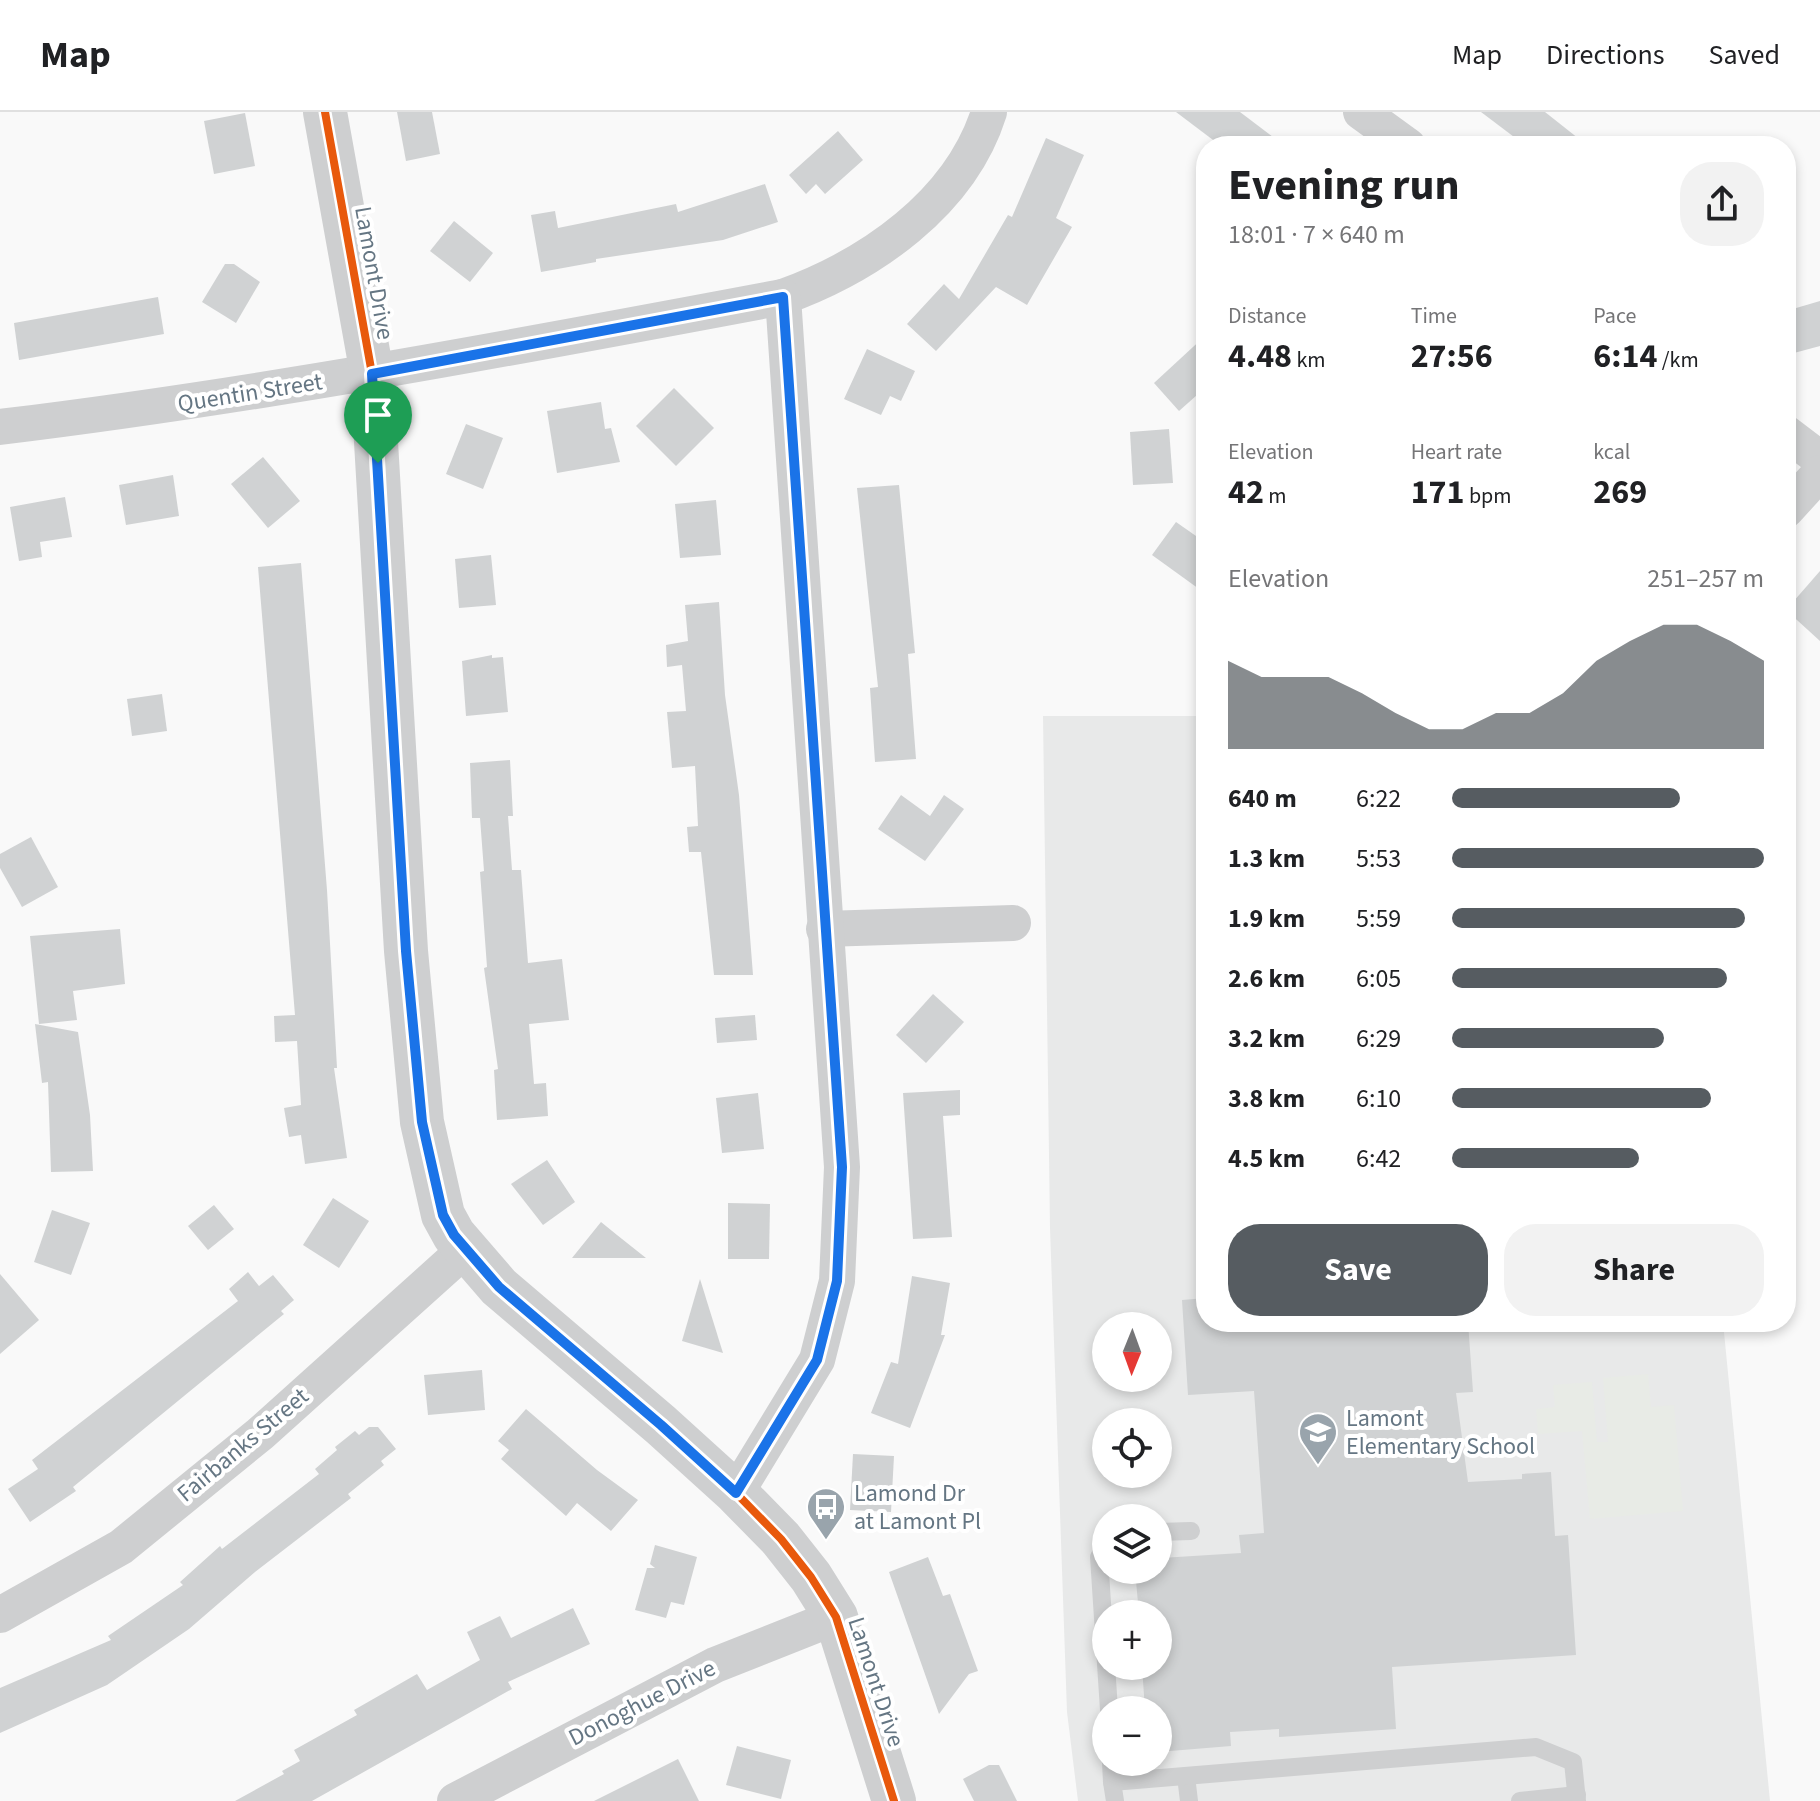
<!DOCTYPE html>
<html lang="en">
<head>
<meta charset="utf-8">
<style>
	body { margin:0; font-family:"Source Sans 3",sans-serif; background:#f2f2f2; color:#202124; height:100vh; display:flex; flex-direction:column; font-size:30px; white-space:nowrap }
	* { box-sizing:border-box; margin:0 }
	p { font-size:26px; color:#757577 }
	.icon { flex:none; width:44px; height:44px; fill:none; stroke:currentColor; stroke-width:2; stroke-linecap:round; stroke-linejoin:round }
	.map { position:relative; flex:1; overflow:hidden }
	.drawer { position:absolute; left:1196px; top:24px; width:600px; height:1196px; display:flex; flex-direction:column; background:#fff; border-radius:32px; box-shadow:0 4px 12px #0003 }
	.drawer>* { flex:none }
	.needle { width:52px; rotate:181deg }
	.controls { position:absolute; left:1092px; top:1200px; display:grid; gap:16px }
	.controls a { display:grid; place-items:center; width:80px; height:80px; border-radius:50%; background:#fff; box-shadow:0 4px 12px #0003; font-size:40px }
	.pin { position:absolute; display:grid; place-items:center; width:68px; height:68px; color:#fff; margin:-82px -34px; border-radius:50% 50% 50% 0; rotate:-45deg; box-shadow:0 0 8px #0007 }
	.pin .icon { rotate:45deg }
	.round { display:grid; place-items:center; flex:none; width:84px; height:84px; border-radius:32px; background:#f2f2f2 }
	.overview { display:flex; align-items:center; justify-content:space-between; height:136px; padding:0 32px }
	h1 { font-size:44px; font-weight:700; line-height:60px }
	.figures { display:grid; grid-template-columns:repeat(3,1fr); gap:12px; height:136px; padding:8px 32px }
	.figures div { display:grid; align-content:center }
	.figures b { font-size:34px; font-weight:700 }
	.figures small { font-size:22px; font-weight:400 }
	.figures p { font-size:22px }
	.chart { height:224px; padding:16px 32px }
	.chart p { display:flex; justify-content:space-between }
	.chart svg { width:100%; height:144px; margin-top:8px; fill:#565c61; opacity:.7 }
	.primary-button { display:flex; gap:16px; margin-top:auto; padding:16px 32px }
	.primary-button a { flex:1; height:92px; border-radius:32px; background:#565c61; color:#fff; font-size:32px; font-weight:700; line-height:92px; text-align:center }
	.primary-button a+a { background:#f2f2f2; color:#202124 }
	ul { padding:0 32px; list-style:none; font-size:26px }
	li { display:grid; grid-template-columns:128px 96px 1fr; align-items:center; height:60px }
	li i { height:20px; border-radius:10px; background:#565c61 }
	header { display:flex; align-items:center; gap:48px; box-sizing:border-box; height:112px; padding:0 40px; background:#fff; border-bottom:2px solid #e0e0e0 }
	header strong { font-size:38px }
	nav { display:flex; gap:44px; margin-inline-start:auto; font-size:28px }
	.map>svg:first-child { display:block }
	.built { fill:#e8e9e9; fill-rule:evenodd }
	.green { fill:#e8ebe6 }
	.building { fill:#d0d2d3 }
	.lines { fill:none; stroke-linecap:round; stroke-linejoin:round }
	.service { stroke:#cecfd0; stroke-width:18 }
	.minor { stroke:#cecfd0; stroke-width:36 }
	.tertiary { stroke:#cecfd0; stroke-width:44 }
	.cycleway-casing { stroke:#fff; stroke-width:13 }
	.cycleway { stroke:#e8590c; stroke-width:8 }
	.route-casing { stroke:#fff; stroke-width:16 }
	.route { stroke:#1a73e8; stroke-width:10 }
	.labels { text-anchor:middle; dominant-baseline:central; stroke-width:8; stroke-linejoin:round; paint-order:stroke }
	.street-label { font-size:24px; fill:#657683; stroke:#fff }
	.poi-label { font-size:24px; fill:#657683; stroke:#fff; text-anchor:start }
</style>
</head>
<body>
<header>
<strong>Map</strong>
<nav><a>Map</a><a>Directions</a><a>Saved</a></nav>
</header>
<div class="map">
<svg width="1820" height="1689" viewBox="0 0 1820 1689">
	<rect width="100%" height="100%" fill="#f9f9f9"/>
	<!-- built -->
	<path class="built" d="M 1043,604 L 1206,604 L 1206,1210 L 1723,1210 L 1770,1689 L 1078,1689 L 1067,1600 L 1050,1116 ZM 1106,1214 L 1158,1214 L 1158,1266 L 1106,1266 ZM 1106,1310 L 1158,1310 L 1158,1362 L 1106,1362 ZM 1106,1406 L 1158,1406 L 1158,1458 L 1106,1458 ZM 1106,1502 L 1158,1502 L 1158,1554 L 1106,1554 ZM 1106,1598 L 1158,1598 L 1158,1650 L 1106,1650 Z"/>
	<!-- green -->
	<path class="green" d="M 1648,1262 L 1651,1295 L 1674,1293 L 1683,1399 L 1590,1407 L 1582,1319 L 1538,1322 L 1536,1297 L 1555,1295 L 1553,1273 L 1592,1270 L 1597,1330 L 1608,1330 L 1603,1266 Z"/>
	<!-- building -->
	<g class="building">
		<path d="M 397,0 L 432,0 L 440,42 L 406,49 Z"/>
		<path d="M 1176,0 L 1240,0 L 1285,34 L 1221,34 Z"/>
		<path d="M 1481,0 L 1545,0 L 1588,34 L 1526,34 Z"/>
		<path d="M 245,1 L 255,54 L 214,62 L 204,9 Z"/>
		<path d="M 838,19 L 863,48 L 825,82 L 816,72 L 806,82 L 789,63 Z"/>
		<path d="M 1046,26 L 1084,43 L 1056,106 L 1072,115 L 1027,193 L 996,175 L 936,239 L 907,212 L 944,172 L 959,187 L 1008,103 L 1012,105 Z"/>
		<path d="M 765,72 L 778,110 L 723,128 L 596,147 L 596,150 L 541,160 L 531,103 L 555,99 L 558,116 L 676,92 L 678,100 Z"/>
		<path d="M 454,109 L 493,141 L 470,170 L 430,139 Z"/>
		<path d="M 225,152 L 234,152 L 260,170 L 236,211 L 202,190 Z"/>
		<path d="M 158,185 L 164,222 L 19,248 L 14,211 Z"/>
		<path d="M 1820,189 L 1820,234 L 1794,241 L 1786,199 Z"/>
		<path d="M 1206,223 L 1206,275 L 1179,299 L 1154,271 Z"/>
		<path d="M 867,237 L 915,259 L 901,289 L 890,284 L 881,303 L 844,287 Z"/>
		<path d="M 674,276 L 714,316 L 676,354 L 636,314 Z"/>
		<path d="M 601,290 L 605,317 L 611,316 L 620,350 L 557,361 L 547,299 Z"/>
		<path d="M 466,312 L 503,326 L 483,377 L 446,362 Z"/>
		<path d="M 1169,317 L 1173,371 L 1133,373 L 1130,320 Z"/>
		<path d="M 263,345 L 300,389 L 268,416 L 231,372 Z"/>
		<path d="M 173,363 L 179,404 L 126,413 L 119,373 Z"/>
		<path d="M 899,373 L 915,541 L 908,542 L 916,647 L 875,650 L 870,576 L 878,575 L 857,376 Z"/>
		<path d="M 65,385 L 72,425 L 40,430 L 42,445 L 19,449 L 10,395 Z"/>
		<path d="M 716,388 L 721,443 L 680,446 L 675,392 Z"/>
		<path d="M 1176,410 L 1206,431 L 1206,482 L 1152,443 Z"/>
		<path d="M 491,443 L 496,493 L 459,496 L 455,447 Z"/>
		<path d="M 301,451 L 327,778 L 337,956 L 334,956 L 347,1046 L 305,1052 L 301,1023 L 289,1025 L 284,996 L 301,993 L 297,929 L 275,930 L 274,904 L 295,903 L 258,455 Z"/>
		<path d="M 1820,459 L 1820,529 L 1786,498 Z"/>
		<path d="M 719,490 L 725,583 L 739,683 L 753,863 L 714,863 L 701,740 L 689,740 L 687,715 L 698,714 L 695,654 L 672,656 L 667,600 L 686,599 L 682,553 L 667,555 L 666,533 L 688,529 L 685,493 Z"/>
		<path d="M 492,543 L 492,546 L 503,545 L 508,600 L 466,604 L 462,549 Z"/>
		<path d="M 162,582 L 167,619 L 132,624 L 127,587 Z"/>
		<path d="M 510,648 L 513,704 L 508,704 L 512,758 L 521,758 L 528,851 L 562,847 L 569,908 L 529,912 L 534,972 L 546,971 L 548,1004 L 497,1008 L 494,958 L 498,957 L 484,856 L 487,855 L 480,760 L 484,759 L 480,706 L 472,706 L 470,651 Z"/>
		<path d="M 901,683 L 930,704 L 944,683 L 964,697 L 925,749 L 878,717 Z"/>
		<path d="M 31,725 L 58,775 L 22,795 L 0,756 L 0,742 Z"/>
		<path d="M 120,817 L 125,872 L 73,879 L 77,908 L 39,912 L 30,824 Z"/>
		<path d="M 933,882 L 964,910 L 926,951 L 896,923 Z"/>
		<path d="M 755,903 L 757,928 L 717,931 L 715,906 Z"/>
		<path d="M 35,912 L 78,920 L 90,1003 L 93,1059 L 51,1060 L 48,970 L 42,971 Z"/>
		<path d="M 960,978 L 960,1003 L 943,1004 L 952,1125 L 913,1127 L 903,981 Z"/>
		<path d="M 758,981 L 764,1037 L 722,1041 L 716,986 Z"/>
		<path d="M 547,1048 L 575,1090 L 543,1113 L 511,1072 Z"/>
		<path d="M 333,1086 L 369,1109 L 339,1156 L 303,1133 Z"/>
		<path d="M 728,1091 L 770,1092 L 769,1147 L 728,1147 Z"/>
		<path d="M 214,1093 L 234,1117 L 208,1138 L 188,1114 Z"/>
		<path d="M 52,1098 L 90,1111 L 71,1163 L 34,1150 Z"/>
		<path d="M 601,1110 L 617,1123 L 646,1146 L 572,1146 Z"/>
		<path d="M 248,1160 L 259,1174 L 273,1163 L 294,1188 L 281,1199 L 284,1202 L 73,1375 L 76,1379 L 30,1410 L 8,1377 L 38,1357 L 32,1348 L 238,1189 L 229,1177 Z"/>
		<path d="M 0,1162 L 39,1208 L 0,1242 Z"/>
		<path d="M 912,1164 L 950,1171 L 941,1223 L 945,1223 L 910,1316 L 871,1301 L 891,1250 L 898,1252 Z"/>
		<path d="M 700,1167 L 723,1241 L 682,1229 Z"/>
		<path d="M 1206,1186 L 1206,1210 L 1468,1210 L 1473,1280 L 1456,1281 L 1468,1370 L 1522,1367 L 1522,1362 L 1551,1360 L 1555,1424 L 1568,1423 L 1576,1543 L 1392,1555 L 1396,1617 L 1279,1625 L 1279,1617 L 1230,1620 L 1231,1634 L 1158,1640 L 1158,1598 L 1145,1598 L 1142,1554 L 1158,1554 L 1158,1502 L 1139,1502 L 1135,1458 L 1158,1458 L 1162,1456 L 1161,1446 L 1241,1441 L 1239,1423 L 1264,1421 L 1254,1279 L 1188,1283 L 1182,1188 Z"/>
		<path d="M 482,1258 L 485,1298 L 428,1303 L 424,1263 Z"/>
		<path d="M 526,1297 L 597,1358 L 638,1388 L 611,1419 L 577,1391 L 566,1404 L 501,1347 L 509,1338 L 498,1329 Z"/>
		<path d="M 369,1315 L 378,1315 L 396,1337 L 381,1349 L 384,1353 L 348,1382 L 351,1386 L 255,1460 L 189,1517 L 107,1573 L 0,1621 L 0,1576 L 111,1528 L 108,1524 L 183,1473 L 180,1470 L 220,1434 L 222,1437 L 319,1362 L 315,1357 L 337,1338 L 335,1335 L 355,1319 L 359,1323 Z"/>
		<path d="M 853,1342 L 894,1344 L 891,1400 L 850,1398 Z"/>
		<path d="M 655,1433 L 697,1445 L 684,1493 L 671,1490 L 666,1506 L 635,1498 L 647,1456 L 655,1456 L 650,1452 Z"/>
		<path d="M 928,1445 L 943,1484 L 950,1482 L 978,1559 L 969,1562 L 939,1602 L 889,1460 Z"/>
		<path d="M 573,1496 L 590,1532 L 508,1570 L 512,1577 L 312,1689 L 235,1689 L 284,1662 L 282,1659 L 300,1649 L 294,1638 L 357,1603 L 354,1598 L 417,1562 L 427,1578 L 480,1548 L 467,1520 L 500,1504 L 511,1526 Z"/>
		<path d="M 737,1634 L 791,1648 L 781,1687 L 726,1673 Z"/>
		<path d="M 678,1647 L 699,1689 L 594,1689 Z"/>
		<path d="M 989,1653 L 999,1653 L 1017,1689 L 974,1689 L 963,1667 Z"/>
	</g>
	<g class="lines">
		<!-- service -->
		<g class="service">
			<path d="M 1158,1420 L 1191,1419"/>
			<path d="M 1106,1434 L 1099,1445 L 1109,1598"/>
			<path d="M 1111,1650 L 1112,1670"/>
			<path d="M 1186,1664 L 1189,1689"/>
			<path d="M 1115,1689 L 1112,1670 L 1536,1635 L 1573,1650 L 1577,1689"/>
			<path d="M 1520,1689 L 1577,1683"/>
		</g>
		<!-- minor -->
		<g class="minor">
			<path d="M 1361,0 L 1408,34"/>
			<path d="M 0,315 C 263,283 522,234 783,185 C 869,154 960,92 989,0"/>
			<path d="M 1786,321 L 1820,347"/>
			<path d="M 1786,398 L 1820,361"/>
			<path d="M 824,817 L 1013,811"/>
			<path d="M 736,1381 L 817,1248 L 837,1169 L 842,1055 L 783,185"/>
			<path d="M 0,1503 L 121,1435 L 260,1322 L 467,1136"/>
			<path d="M 455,1689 L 715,1553 L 836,1505"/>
		</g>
		<!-- tertiary -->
		<path class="tertiary" d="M 325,0 L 372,262 L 406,839 L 422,1010 L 443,1103 L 454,1123 L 499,1175 L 661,1313 L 736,1381 L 781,1427 L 811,1465 L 836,1505 L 894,1689"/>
		<!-- cycleway casing -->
		<g class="cycleway-casing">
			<g id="cycleway">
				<path d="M 325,0 L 372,262 L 406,839 L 422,1010 L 443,1103 L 454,1123 L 499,1175 L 661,1313 L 736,1381 L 781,1427 L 811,1465 L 836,1505 L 894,1689"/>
				<path d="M 736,1381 L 817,1248 L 837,1169 L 842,1055 L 783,185"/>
			</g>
		</g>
		<!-- cycleway -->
		<use href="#cycleway" class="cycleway"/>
	</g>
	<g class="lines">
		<!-- route casing -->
		<g class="route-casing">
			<path id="route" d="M 783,185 L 842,1055 L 837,1169 L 817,1248 L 736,1381 L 661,1313 L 499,1175 L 454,1123 L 443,1103 L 422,1010 L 406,839 L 372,262 Z"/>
		</g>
		<!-- route -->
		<use href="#route" class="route"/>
	</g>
	<!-- icons -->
	<defs>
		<g id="school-pin" transform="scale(2)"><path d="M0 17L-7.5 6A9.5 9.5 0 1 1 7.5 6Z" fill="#99a4ac" stroke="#fff"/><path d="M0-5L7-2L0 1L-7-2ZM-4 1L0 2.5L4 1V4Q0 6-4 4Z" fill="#fff"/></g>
		<g id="bus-pin" transform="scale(2)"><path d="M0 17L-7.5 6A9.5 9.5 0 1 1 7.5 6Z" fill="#99a4ac" stroke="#fff"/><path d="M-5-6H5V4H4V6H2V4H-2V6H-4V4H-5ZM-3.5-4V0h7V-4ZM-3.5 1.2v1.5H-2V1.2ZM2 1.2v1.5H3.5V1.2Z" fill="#fff"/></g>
	</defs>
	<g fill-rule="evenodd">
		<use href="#school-pin" x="1318" y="1320"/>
		<use href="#bus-pin" x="826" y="1395"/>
	</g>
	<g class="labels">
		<!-- street labels -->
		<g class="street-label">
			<text transform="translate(374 161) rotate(80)">Lamont Drive</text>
			<text transform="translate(250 281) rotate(-9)">Quentin Street</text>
			<text transform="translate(243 1333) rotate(-40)">Fairbanks Street</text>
			<text transform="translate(876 1570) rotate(72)">Lamont Drive</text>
			<text transform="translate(642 1591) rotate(-27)">Donoghue Drive</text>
		</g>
		<!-- poi labels -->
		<g class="poi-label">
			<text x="1346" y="1306">Lamont<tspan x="1346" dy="28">Elementary School</tspan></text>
			<text x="854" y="1381">Lamond Dr<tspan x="854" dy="28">at Lamont Pl</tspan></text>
		</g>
	</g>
</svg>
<div class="controls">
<a><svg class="needle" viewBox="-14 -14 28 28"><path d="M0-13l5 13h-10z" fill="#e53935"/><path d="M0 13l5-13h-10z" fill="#757577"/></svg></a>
<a><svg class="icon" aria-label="locate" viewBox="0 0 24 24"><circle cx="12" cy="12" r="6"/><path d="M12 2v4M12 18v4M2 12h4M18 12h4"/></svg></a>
<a><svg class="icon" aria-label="layers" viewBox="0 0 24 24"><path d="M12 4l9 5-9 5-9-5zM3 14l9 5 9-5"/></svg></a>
<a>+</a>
<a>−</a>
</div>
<div class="pin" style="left:378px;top:351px;background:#1e9e55"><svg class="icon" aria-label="arrive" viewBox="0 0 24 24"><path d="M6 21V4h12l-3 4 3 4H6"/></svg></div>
<section class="drawer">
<div class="overview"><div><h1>Evening run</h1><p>18:01 · 7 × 640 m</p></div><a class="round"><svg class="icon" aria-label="share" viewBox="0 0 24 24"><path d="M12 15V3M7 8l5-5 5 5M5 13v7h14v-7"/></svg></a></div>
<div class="figures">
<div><p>Distance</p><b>4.48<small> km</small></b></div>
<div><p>Time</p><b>27:56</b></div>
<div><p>Pace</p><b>6:14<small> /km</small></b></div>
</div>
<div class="figures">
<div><p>Elevation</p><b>42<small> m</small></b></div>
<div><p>Heart rate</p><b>171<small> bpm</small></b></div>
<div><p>kcal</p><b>269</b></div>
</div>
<div class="chart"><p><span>Elevation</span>251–257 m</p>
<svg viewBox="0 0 160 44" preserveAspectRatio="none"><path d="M0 44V17L10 22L20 22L30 22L40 27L50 33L60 38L70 38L80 33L90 33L100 27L110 17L120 11L130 6L140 6L150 11L160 17V44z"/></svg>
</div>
<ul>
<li><b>640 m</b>6:22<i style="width:73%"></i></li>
<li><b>1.3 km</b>5:53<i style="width:100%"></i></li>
<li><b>1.9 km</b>5:59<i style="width:94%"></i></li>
<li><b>2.6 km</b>6:05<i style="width:88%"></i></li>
<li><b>3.2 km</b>6:29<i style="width:68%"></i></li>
<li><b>3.8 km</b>6:10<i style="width:83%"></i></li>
<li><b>4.5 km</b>6:42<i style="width:60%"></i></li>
</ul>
<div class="primary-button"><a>Save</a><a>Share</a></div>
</section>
</div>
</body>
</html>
